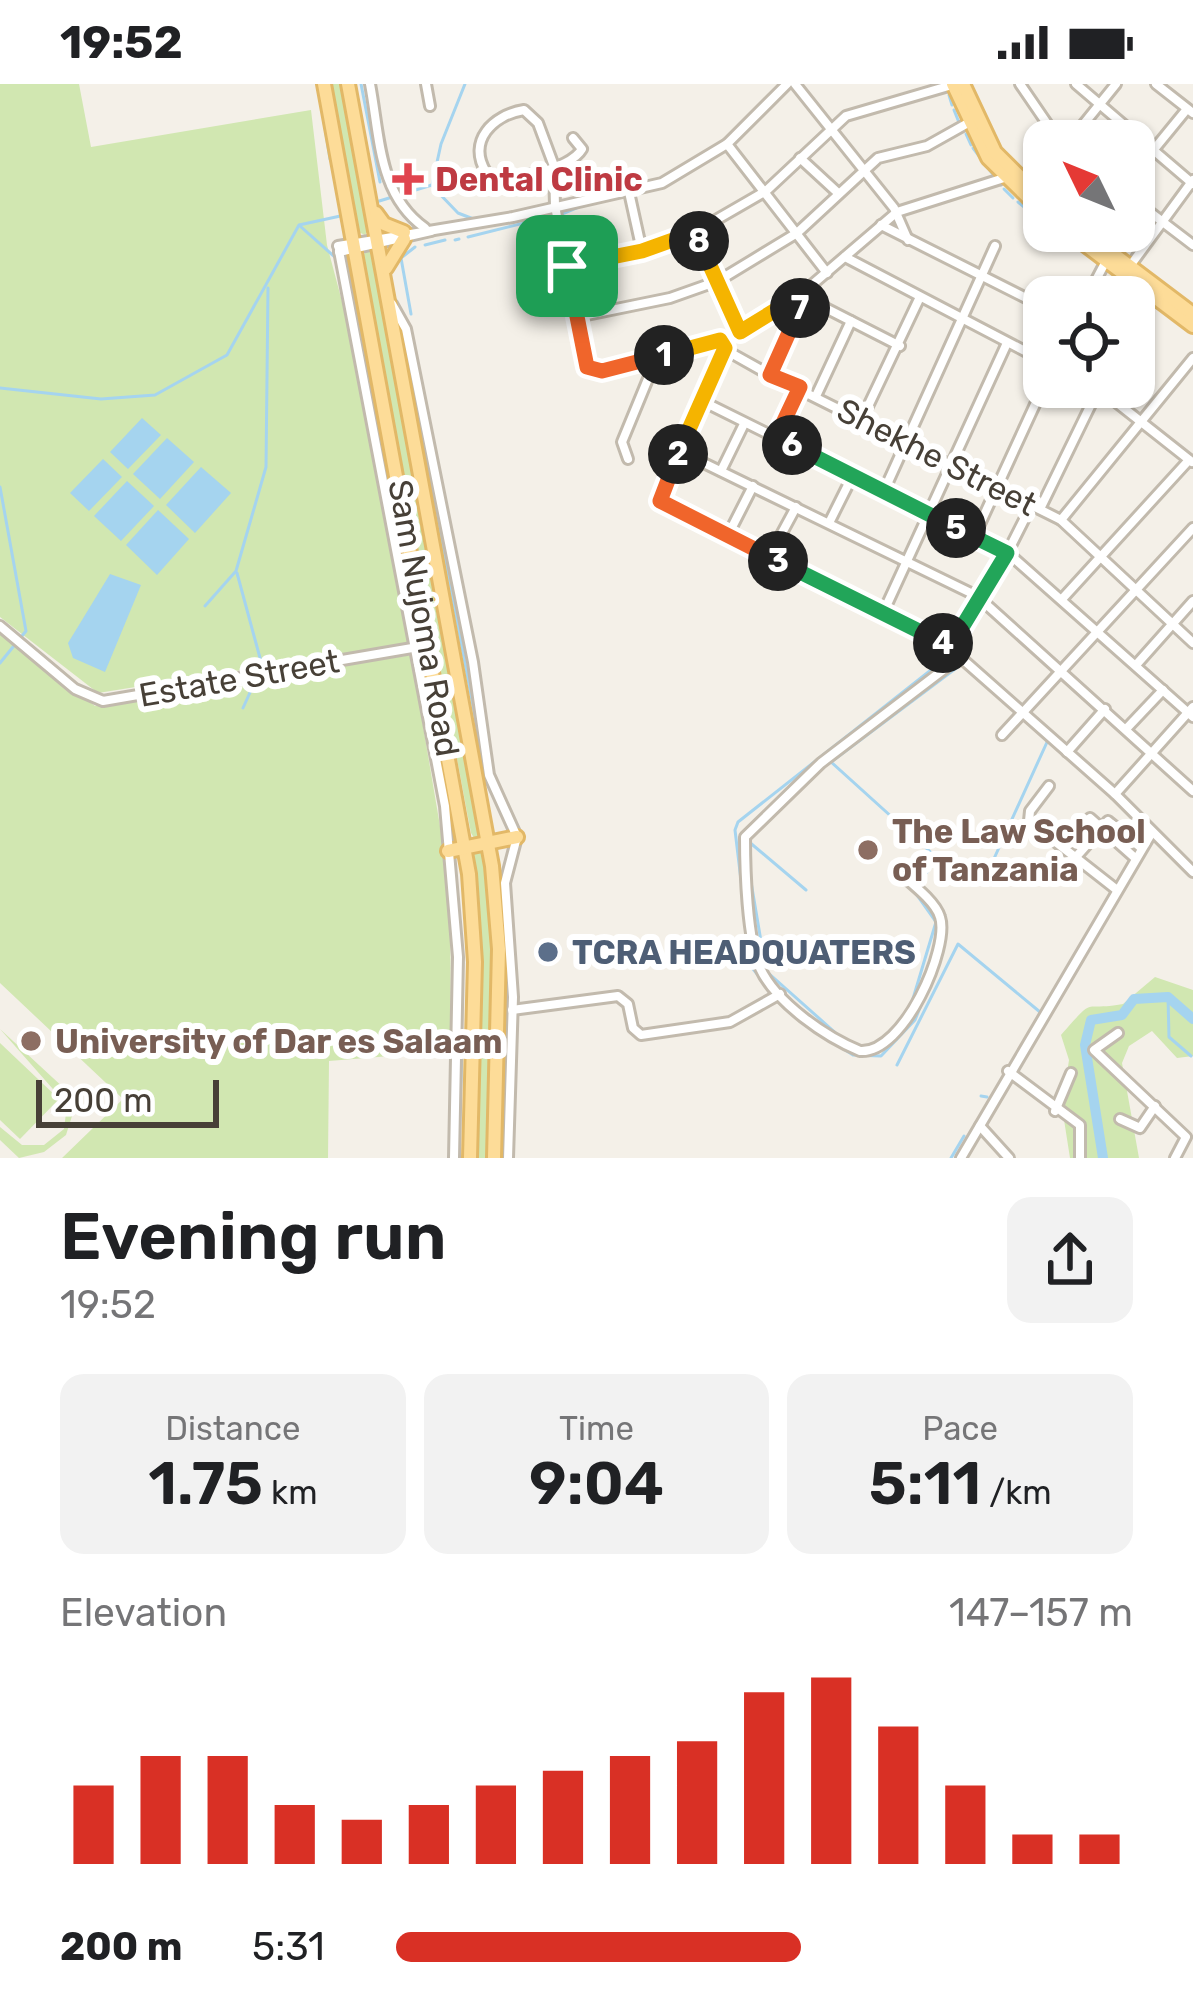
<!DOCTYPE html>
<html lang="en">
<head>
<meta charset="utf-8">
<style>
	body { margin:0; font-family:Rubik,sans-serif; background:#f2f2f2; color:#202124; height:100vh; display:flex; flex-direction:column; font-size:45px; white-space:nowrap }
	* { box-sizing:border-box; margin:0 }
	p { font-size:39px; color:#757577 }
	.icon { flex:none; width:66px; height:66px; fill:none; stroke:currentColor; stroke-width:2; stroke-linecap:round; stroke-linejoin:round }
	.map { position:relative; height:1074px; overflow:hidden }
	.side { display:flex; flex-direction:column; background:#fff; flex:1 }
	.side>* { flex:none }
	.needle { width:78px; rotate:313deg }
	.controls { position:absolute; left:1023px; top:36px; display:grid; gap:24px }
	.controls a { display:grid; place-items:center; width:132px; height:132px; border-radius:24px; background:#fff; box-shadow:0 3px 9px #0004; font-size:60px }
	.scale { position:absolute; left:36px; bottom:30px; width:183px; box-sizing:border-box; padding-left:12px; border:6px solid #474037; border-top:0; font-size:33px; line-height:42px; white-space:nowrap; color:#474037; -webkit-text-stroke:9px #fff; paint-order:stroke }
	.pin { position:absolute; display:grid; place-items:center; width:102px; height:102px; color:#fff; margin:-51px; border-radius:24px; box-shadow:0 6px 18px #0006 }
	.km { position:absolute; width:60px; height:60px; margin:-30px; border-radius:50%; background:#222; color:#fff; font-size:33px; line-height:60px; text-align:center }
	.round { display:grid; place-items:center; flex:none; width:126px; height:126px; border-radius:24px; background:#f2f2f2 }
	.summary { display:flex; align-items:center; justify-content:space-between; height:204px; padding:0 60px }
	h1 { font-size:66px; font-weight:600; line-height:90px }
	.metrics { display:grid; grid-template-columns:repeat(3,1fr); gap:18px; height:204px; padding:12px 60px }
	.metrics div { display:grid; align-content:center; border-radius:24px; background:#f2f2f2; text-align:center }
	.metrics b { font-size:60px; font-weight:600 }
	.metrics small { font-size:33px; font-weight:400 }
	.metrics p { font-size:33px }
	.chart { height:336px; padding:24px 60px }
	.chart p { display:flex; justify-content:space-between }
	.chart svg { width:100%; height:216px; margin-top:12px; stroke:#d93025; stroke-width:6 }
	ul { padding:0 60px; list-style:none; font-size:39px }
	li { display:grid; grid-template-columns:192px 144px 1fr; align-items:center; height:90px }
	li i { height:30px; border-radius:15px; background:#d93025 }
	.status { display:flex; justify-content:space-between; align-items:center; height:84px; padding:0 60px; background:#fff; direction:ltr }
	.status svg { height:33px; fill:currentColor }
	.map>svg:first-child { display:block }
	.green { fill:#d1e7b1 }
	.water { fill:#a5d4ef }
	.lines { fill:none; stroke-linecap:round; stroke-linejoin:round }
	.stream { stroke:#a5d4ef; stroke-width:3 }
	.river { stroke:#a5d4ef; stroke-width:10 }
	.minor-casing { stroke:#c2baad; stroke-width:14 }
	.major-casing { stroke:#e2b867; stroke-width:18 }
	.minor { stroke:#fff; stroke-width:8 }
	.major { stroke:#fddc98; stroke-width:12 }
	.split-1-casing { stroke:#fff; stroke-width:24 }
	.split-2-casing { stroke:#fff; stroke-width:24 }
	.split-3-casing { stroke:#fff; stroke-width:24 }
	.split-4-casing { stroke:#fff; stroke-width:24 }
	.split-5-casing { stroke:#fff; stroke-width:24 }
	.split-6-casing { stroke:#fff; stroke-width:24 }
	.split-7-casing { stroke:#fff; stroke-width:24 }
	.split-8-casing { stroke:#fff; stroke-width:24 }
	.split-9-casing { stroke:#fff; stroke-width:24 }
	.split-1 { stroke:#f0652b; stroke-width:15 }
	.split-2 { stroke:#f5b400; stroke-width:15 }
	.split-3 { stroke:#f0652b; stroke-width:15 }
	.split-4 { stroke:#22a559; stroke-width:15 }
	.split-5 { stroke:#22a559; stroke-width:15 }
	.split-6 { stroke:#22a559; stroke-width:15 }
	.split-7 { stroke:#f0652b; stroke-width:15 }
	.split-8 { stroke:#f5b400; stroke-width:15 }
	.split-9 { stroke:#f5b400; stroke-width:15 }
	.health-dot { fill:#e0444e; stroke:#fff; stroke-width:4.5 }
	.education-dot { fill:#8d6e63; stroke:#fff; stroke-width:4.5 }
	.service-dot { fill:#5c6f8a; stroke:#fff; stroke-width:4.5 }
	.labels { text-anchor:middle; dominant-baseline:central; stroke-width:12; stroke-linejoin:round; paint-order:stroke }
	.health-label { font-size:33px; font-weight:bold; fill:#be3a42; stroke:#fff; text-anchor:start }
	.street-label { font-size:33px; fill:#474037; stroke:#fff }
	.education-label { font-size:33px; font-weight:bold; fill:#785e54; stroke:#fff; text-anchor:start }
	.service-label { font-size:33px; font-weight:bold; fill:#4e5e75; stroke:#fff; text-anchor:start }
</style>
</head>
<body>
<div class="status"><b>19:52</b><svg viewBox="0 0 49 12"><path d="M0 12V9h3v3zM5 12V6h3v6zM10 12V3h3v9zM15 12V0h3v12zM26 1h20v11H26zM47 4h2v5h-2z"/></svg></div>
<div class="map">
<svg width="1193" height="1074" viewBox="0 0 1193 1074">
	<rect width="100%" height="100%" fill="#f4f0e8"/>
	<!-- green -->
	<g class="green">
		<path d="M 0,0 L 79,0 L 91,63 L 311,26 L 327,161 L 357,274 L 410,559 L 98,609 L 0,533 Z"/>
		<path d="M 328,0 L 344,0 L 370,144 L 365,151 L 356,147 Z"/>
		<path d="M 368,166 L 376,169 L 485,755 L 476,757 L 471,749 L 362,172 Z"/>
		<path d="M 0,549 L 95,622 L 411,571 L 450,801 L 451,967 L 329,977 L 328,1074 L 62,1074 L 123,1015 L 0,899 Z"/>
		<path d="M 485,766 L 494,872 L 489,1074 L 476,1074 L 481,867 L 474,768 Z"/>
		<path d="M 1155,893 L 1193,906 L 1193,972 L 1177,974 L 1152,947 L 1129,962 L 1122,979 L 1139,1074 L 1070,1074 L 1062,1023 L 1069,976 L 1061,951 C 1097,910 1080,928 1123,920 Z"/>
		<path d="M 0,945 L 66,1006 L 72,1032 L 66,1051 L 44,1068 L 19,1074 L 0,1056 L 0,1043 L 22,1061 L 44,1061 L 64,1045 L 67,1021 Z"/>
		<path d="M 0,959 L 59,1015 L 20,1055 L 0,1036 Z"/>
	</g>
	<!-- water -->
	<g class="water">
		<path d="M 142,334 L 161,351 L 128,385 L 110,368 Z"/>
		<path d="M 167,354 L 194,378 L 160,415 L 133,390 Z"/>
		<path d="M 103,375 L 122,393 L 89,427 L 70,409 Z"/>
		<path d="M 201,383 L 231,409 L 195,449 L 166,421 Z"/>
		<path d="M 127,397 L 154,422 L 121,457 L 94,432 Z"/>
		<path d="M 158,426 L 189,455 L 157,491 L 126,461 Z"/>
		<path d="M 110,490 L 141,501 L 105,588 L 73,574 L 68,559 Z"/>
	</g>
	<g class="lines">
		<!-- stream -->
		<g class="stream">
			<path d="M 318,0 L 330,75"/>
			<path d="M 361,0 L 380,98"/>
			<path d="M 949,11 L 952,21"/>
			<path d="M 954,26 L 958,36"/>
			<path d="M 966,50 L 971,61"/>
			<path d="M 973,64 L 1001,101"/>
			<path d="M 671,98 L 709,75"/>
			<path d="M 433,103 L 458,129 L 476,136"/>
			<path d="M 1004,105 L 1013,114"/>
			<path d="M 376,118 L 432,101 L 441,60 L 465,0"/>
			<path d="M 1018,118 L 1044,139"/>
			<path d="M 562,130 L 588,119"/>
			<path d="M 300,142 L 337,175"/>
			<path d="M 1055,147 L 1079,164"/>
			<path d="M 468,153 L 552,132"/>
			<path d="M 455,156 L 459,155"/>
			<path d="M 425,161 L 445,156"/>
			<path d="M 1136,209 L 1157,224"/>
			<path d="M 1162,227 L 1174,235"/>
			<path d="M 411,230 L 401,174 L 415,163"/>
			<path d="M 402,242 L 484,681"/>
			<path d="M 0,304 L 101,315 L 155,311 L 227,271 L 299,141 L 345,131"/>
			<path d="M 0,403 L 26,547 L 0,579"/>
			<path d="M 237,489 L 263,585"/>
			<path d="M 205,522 L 236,487 L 266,383 L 268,204"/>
			<path d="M 243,624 L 257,593"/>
			<path d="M 748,757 L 806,806"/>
			<path d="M 936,773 L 831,678 L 959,582"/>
			<path d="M 749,786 L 766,887 L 839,952"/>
			<path d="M 918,800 L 937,774 L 964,792 L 980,789 L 992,779 L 1048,656"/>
			<path d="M 930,811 L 945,832 L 944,850"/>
			<path d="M 775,912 L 753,885 L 750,871 L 735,746 L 738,738 L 950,571"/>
			<path d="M 1168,913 L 1169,953 L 1191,972"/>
			<path d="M 912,918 L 936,838 L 914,807"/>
			<path d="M 814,946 L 853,971 L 881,972 L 915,936 L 930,899"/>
			<path d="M 897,981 L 958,860 L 1040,928"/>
			<path d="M 981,1012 L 987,1013"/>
			<path d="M 458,1074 L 462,967"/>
			<path d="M 951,1074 L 964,1052"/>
		</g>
		<!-- river -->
		<path class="river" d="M 1103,1074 L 1085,961 L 1091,936 L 1122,931 L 1134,915 L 1168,913 L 1193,935"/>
		<!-- minor casing -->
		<g class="minor-casing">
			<g id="minor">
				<path d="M 370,0 C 380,52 378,111 425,144"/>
				<path d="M 426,0 L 430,22"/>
				<path d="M 795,0 L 894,124 L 908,156"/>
				<path d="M 1020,0 L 1059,57"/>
				<path d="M 1076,0 L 1193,100"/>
				<path d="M 1156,0 L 1193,29"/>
				<path d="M 573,54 L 582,65 C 570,86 507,100 486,88 C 467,57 493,31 524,26 L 538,39 L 554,82 L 555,122 L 585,278 L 592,287 L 729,253 L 800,211 L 897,128 L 1004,94"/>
				<path d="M 1070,57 L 1116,0"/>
				<path d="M 727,60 L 827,189"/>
				<path d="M 1151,69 L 1187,25"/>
				<path d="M 800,74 L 838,109"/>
				<path d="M 629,108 L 642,167"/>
				<path d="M 1134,116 L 1193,161"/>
				<path d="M 881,141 L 1044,223"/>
				<path d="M 695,148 L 739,248"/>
				<path d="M 338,162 L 513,133 L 662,99 L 727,60 L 787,0"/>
				<path d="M 339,167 L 445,722 L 458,873 L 454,1074"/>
				<path d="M 339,168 L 431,147"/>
				<path d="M 845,173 L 1044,277"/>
				<path d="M 567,182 L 642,167 L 695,148 L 766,107 L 846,32 L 952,1"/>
				<path d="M 1130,182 L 1193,96"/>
				<path d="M 1087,213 L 1106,177"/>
				<path d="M 1118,213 L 1130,196"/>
				<path d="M 392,220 L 406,245 L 473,578 L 489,691 L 517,753 L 505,799 L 513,913 L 508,1074"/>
				<path d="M 577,233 L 670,214 L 718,197 L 797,149 L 878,74 L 927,62 L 968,39"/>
				<path d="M 720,256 L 729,268 L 770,291 L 1061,436 L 1193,559"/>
				<path d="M 725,264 L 660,417 L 950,563"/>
				<path d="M 770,291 L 796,242 L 800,211 L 900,262"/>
				<path d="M 1097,303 L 1192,378"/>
				<path d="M 816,312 L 851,237"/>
				<path d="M 702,317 L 1008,469 L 1193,633"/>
				<path d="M 861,337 L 919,215"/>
				<path d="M 775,356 L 800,303"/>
				<path d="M 679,367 L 977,512 L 1193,707"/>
				<path d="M 628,375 L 622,358 L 657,273"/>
				<path d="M 721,387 L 744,340"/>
				<path d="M 883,409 L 995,162"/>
				<path d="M 1040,425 L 1099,304"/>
				<path d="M 1061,436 L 1193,274"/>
				<path d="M 829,439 L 851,395"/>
				<path d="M 727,453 L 753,402"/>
				<path d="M 974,453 L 1044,301"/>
				<path d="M 769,473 L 796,423"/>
				<path d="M 1063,514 L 1189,376"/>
				<path d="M 983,517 L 1032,420"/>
				<path d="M 883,529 L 1007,259"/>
				<path d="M 0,542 L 75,605 L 103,617 L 418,563"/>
				<path d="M 960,573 L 1115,710 L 1193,788"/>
				<path d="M 1136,581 L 1193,517"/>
				<path d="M 1127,644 L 1163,606"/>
				<path d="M 1002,651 L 1193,444"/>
				<path d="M 1067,668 L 1105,625"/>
				<path d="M 1049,702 L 1030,727 L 1029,737 L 1117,806"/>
				<path d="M 1115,710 L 1193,623"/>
				<path d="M 1090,734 L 1134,773"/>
				<path d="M 1075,774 L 1108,737 L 1140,763"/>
				<path d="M 895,785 C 908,797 935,816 940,833 C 950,863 904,970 860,967 C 826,953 776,919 760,884 C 747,856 745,785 745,753 L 821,679 L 960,573 L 950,563 L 977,512"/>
				<path d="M 512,926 L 618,912 L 628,920 L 633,944 L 641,951 L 730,938 L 780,910"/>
				<path d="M 1118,949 L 1094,966 L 1186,1053 L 1175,1074"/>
				<path d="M 1008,987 L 1080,1041 L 1080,1074"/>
				<path d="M 1055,1027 L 1071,989"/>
				<path d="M 1120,1035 L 1140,1044 L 1155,1022"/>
				<path d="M 980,1042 L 1009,1074"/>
				<path d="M 961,1074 L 1151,750"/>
			</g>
		</g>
		<!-- major casing -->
		<g class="major-casing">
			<g id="major">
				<path d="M 324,0 L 469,790 L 475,878 L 470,1074"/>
				<path d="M 348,0 L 492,782 L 499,865 L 494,1074"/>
				<path d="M 953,0 L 988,74 L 1044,129"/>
				<path d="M 963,0 L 995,68 L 1044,117"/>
				<path d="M 376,129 L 384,140 L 404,148"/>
				<path d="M 1067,147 L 1193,242"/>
				<path d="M 1083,147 L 1193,230"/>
				<path d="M 386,184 L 404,155"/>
				<path d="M 448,767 L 517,753"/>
			</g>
		</g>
		<!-- minor -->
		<use href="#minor" class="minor"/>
		<!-- major -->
		<use href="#major" class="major"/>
	</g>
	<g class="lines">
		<!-- split-1 casing -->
		<g class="split-1-casing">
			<path id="split-1" d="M 567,182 L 587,283 L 602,287 L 664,271"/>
		</g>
		<!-- split-2 casing -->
		<g class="split-2-casing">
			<path id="split-2" d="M 664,271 L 720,256 L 725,264 L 678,370"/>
		</g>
		<!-- split-3 casing -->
		<g class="split-3-casing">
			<path id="split-3" d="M 678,370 L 660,417 L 778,477"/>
		</g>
		<!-- split-4 casing -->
		<g class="split-4-casing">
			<path id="split-4" d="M 778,477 L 943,559"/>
		</g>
		<!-- split-5 casing -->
		<g class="split-5-casing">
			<path id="split-5" d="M 943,559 L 950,563 L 1007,469 L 956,444"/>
		</g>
		<!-- split-6 casing -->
		<g class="split-6-casing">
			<path id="split-6" d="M 792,361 L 956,444"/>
		</g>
		<!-- split-7 casing -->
		<g class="split-7-casing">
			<path id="split-7" d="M 792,361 L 775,356 L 800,303 L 770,291 L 800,224"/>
		</g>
		<!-- split-8 casing -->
		<g class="split-8-casing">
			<path id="split-8" d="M 699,157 L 740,248 L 800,211 L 800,224"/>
		</g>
		<!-- split-9 casing -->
		<g class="split-9-casing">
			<path id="split-9" d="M 567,182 L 642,167 L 695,148 L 699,157"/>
		</g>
		<!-- split-1 -->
		<use href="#split-1" class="split-1"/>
		<!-- split-2 -->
		<use href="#split-2" class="split-2"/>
		<!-- split-3 -->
		<use href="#split-3" class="split-3"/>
		<!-- split-4 -->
		<use href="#split-4" class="split-4"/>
		<!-- split-5 -->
		<use href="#split-5" class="split-5"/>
		<!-- split-6 -->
		<use href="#split-6" class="split-6"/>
		<!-- split-7 -->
		<use href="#split-7" class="split-7"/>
		<!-- split-8 -->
		<use href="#split-8" class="split-8"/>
		<!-- split-9 -->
		<use href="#split-9" class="split-9"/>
	</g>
	<!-- markers -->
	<path class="health-dot" d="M402 77h12v12h12v12h-12v12h-12v-12h-12v-12h12z"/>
	<g class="education-dot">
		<circle cx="868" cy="766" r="12"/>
		<circle cx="31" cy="957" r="12"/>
	</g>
	<circle class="service-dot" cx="548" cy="868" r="12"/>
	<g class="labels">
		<!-- health labels -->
		<g class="health-label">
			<text x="435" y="95">Dental Clinic</text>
		</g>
		<!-- street labels -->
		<g class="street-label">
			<text transform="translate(937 373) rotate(27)">Shekhe Street</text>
			<text transform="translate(424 534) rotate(80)">Sam Nujoma Road</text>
			<text transform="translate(239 594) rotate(-10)">Estate Street</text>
		</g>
		<!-- education labels -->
		<g class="education-label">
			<text x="892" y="747">The Law School<tspan x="892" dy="38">of Tanzania</tspan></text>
			<text x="55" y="957">University of Dar es Salaam</text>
		</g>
		<!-- service labels -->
		<g class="service-label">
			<text x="572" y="868">TCRA HEADQUATERS</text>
		</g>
	</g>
</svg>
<div class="controls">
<a><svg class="needle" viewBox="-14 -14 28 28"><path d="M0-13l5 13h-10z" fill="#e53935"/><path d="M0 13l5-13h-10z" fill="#757577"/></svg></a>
<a><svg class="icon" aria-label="locate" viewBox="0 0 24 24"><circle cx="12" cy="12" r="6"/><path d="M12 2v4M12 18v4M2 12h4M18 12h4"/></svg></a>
</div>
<div class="scale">200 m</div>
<div class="pin" style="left:567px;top:182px;background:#1e9e55"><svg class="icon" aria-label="arrive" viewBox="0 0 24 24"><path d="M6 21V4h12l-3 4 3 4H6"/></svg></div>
<b class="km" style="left:664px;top:271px">1</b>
<b class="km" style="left:678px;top:370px">2</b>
<b class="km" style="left:778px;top:477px">3</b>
<b class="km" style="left:943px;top:559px">4</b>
<b class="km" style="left:956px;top:444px">5</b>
<b class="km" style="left:792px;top:361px">6</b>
<b class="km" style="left:800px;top:224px">7</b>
<b class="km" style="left:699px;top:157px">8</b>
</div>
<section class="side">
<div class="summary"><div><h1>Evening run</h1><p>19:52</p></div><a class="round"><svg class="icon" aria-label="share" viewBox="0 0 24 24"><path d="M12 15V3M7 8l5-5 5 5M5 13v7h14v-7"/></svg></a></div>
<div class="metrics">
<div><p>Distance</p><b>1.75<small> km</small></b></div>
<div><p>Time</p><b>9:04</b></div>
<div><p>Pace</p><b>5:11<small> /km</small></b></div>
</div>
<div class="chart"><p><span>Elevation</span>147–157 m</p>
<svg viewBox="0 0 160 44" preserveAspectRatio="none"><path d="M5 44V28M15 44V22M25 44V22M35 44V32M45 44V35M55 44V32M65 44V28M75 44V25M85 44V22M95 44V19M105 44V9M115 44V6M125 44V16M135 44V28M145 44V38M155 44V38"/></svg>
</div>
<ul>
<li><b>200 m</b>5:31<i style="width:55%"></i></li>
</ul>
</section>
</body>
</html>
